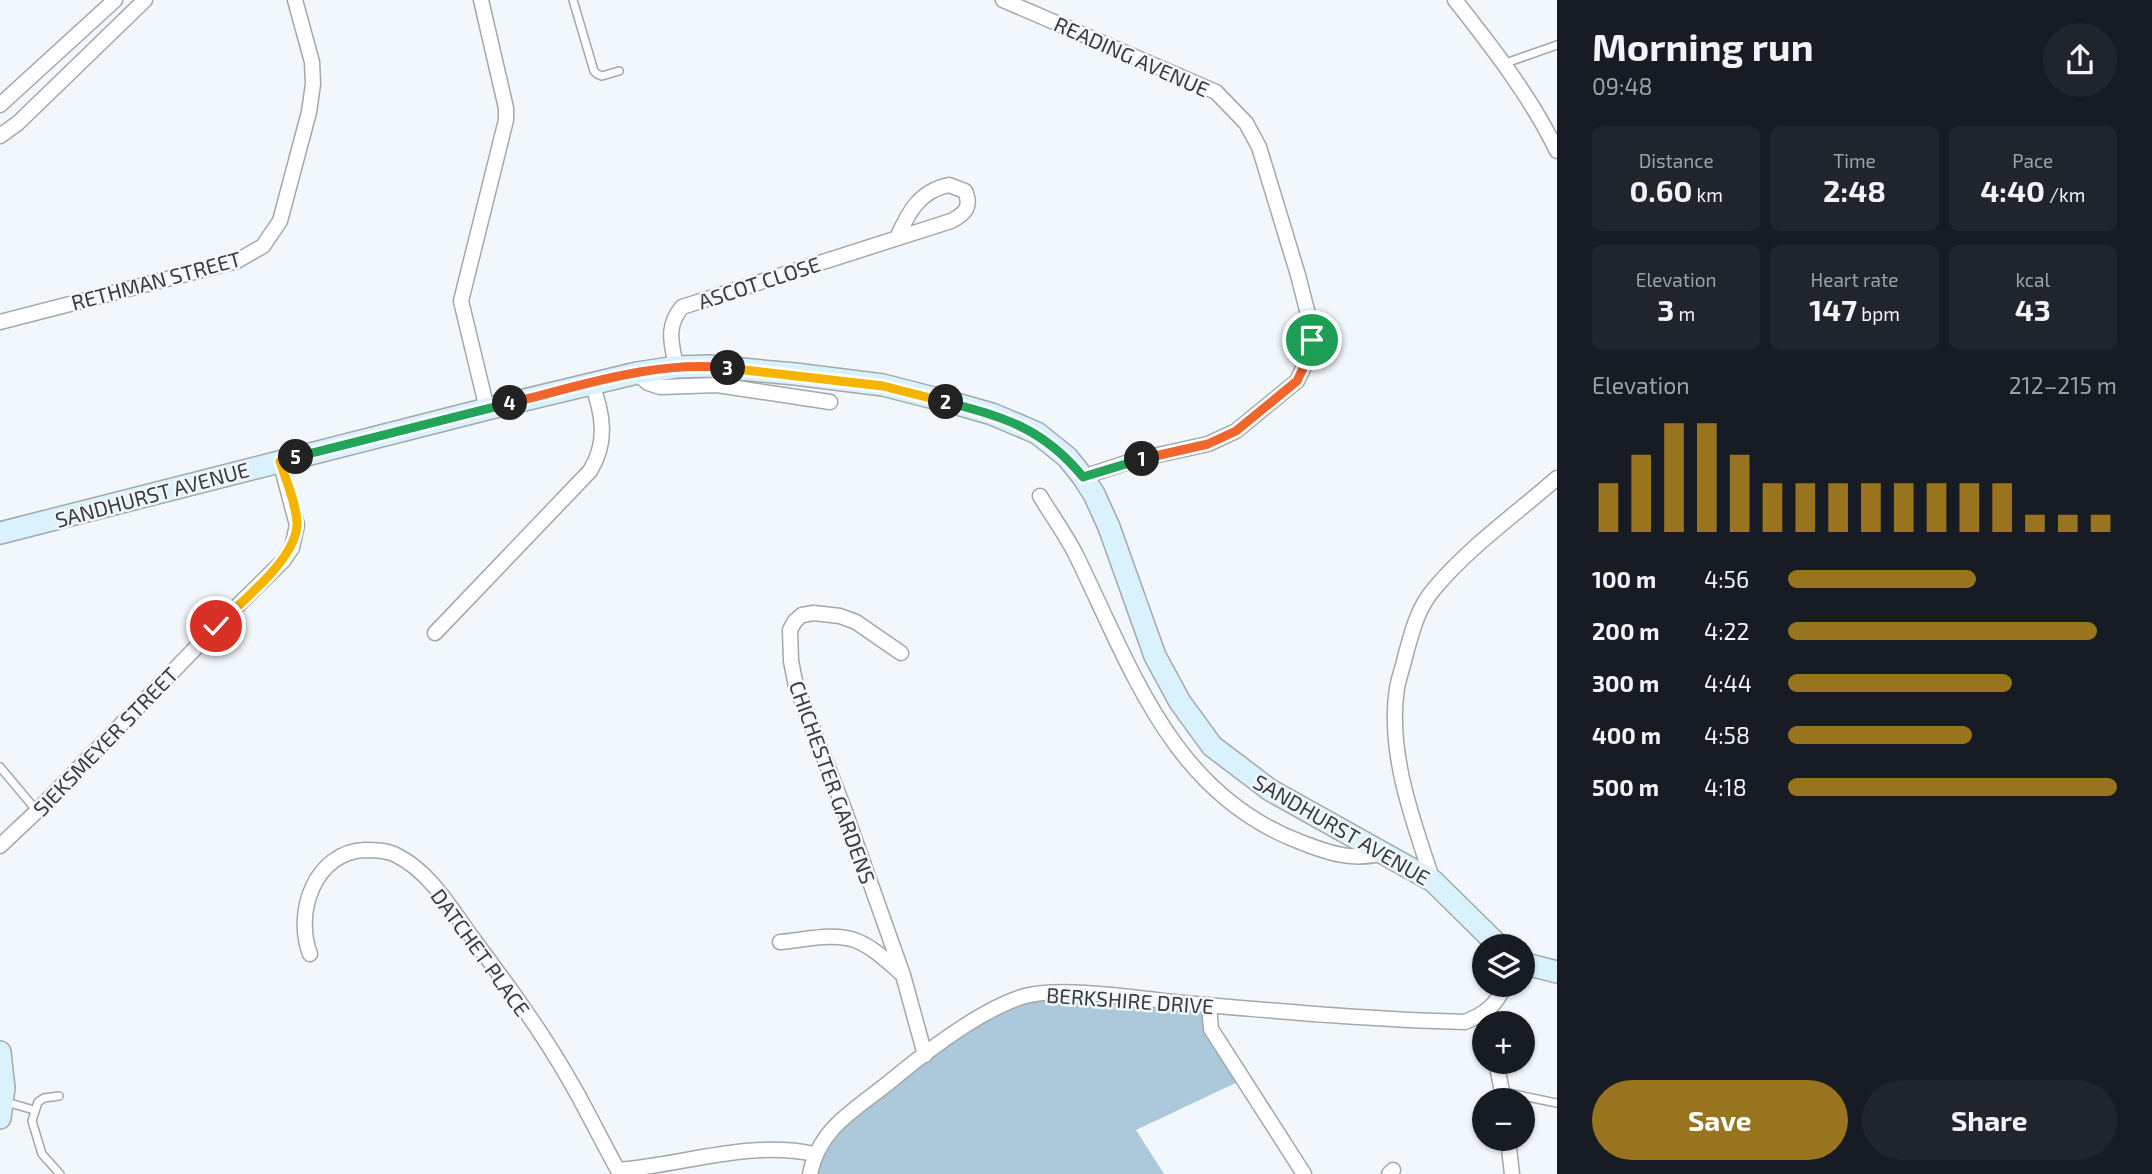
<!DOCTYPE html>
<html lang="en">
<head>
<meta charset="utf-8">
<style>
	body { margin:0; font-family:"Exo 2",sans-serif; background:#20242c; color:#f1f3f6; height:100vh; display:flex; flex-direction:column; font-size:26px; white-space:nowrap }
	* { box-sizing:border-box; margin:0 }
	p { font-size:23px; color:#9ea1a6 }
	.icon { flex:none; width:38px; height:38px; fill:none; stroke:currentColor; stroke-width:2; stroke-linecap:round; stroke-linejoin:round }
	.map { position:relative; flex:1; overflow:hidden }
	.details { display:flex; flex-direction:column; background:#171b24; width:595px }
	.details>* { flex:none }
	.tools { position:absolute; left:1472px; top:934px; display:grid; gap:14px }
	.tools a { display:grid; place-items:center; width:63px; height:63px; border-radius:50%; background:#171b24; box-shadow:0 2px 5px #0004; font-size:35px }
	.pin { position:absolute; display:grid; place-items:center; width:60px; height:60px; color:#fff; margin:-30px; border:4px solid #fff; border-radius:50%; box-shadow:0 2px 7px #0007 }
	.km { position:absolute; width:35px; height:35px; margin:-18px; border-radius:50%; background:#222; color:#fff; font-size:19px; line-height:35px; text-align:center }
	.round { display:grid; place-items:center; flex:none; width:74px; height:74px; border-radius:37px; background:#20242c }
	.head { display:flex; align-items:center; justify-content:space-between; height:119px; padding:0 35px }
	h1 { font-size:38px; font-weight:700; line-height:52px }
	.stats { display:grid; grid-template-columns:repeat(3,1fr); gap:10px; height:119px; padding:7px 35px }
	.stats div { display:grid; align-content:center; border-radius:10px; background:#20242c; text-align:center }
	.stats b { font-size:30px; font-weight:700 }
	.stats small { font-size:19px; font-weight:400 }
	.stats p { font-size:19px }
	.chart { height:196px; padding:14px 35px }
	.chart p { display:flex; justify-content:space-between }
	.chart svg { width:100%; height:126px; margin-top:7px; stroke:#99741f; stroke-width:6 }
	.action { display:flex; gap:14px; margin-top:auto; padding:14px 35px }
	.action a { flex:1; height:80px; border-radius:42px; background:#99741f; color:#fff; font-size:28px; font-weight:700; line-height:80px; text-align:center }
	.action a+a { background:#20242c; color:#f1f3f6 }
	ul { padding:0 35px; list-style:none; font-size:23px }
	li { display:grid; grid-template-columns:112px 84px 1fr; align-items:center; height:52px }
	li i { height:18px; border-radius:9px; background:#99741f }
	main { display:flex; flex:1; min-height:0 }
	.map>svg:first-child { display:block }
	.green { fill:#abc9da }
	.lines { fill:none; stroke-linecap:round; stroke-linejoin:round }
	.lane-casing { stroke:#a3a8ab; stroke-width:10 }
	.street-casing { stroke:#a3a8ab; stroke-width:17 }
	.secondary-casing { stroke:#a3a8ab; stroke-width:24 }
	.lane { stroke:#fff; stroke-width:7 }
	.street { stroke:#fff; stroke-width:14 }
	.secondary { stroke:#daf1fe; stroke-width:21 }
	.split-1-casing { stroke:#fff; stroke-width:14 }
	.split-2-casing { stroke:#fff; stroke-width:14 }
	.split-3-casing { stroke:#fff; stroke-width:14 }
	.split-4-casing { stroke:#fff; stroke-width:14 }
	.split-5-casing { stroke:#fff; stroke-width:14 }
	.split-6-casing { stroke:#fff; stroke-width:14 }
	.split-1 { stroke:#f0652b; stroke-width:9 }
	.split-2 { stroke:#22a559; stroke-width:9 }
	.split-3 { stroke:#f5b400; stroke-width:9 }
	.split-4 { stroke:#f0652b; stroke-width:9 }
	.split-5 { stroke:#22a559; stroke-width:9 }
	.split-6 { stroke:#f5b400; stroke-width:9 }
	.labels { text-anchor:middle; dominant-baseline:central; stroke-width:5; stroke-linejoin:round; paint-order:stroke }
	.street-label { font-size:21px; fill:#383a3b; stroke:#f2f7fb }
</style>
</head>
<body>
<main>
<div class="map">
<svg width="1557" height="1174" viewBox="0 0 1557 1174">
	<rect width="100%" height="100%" fill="#f2f7fb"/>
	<!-- green -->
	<path class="green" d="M 1023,996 L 1208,1004 L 1208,1018 L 1242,1080 L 1136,1130 L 1164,1174 L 809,1174 L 813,1155 L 891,1080 Z"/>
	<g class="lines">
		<!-- lane casing -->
		<g class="lane-casing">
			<g id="lane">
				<path d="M 573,0 L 594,71 L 597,74 L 602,76 L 619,71"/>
				<path d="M 1503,64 L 1557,45"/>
				<path d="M 0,767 L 37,811"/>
				<path d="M 1503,1092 L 1557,1103"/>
				<path d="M 59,1096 L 44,1098 L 38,1102 L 32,1121 L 42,1154 L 60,1174"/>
				<path d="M 6,1102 L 34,1110"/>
			</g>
		</g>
		<!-- street casing -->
		<g class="street-casing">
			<g id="street">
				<path d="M 481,0 L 506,108 L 506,120 L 461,301 L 487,409"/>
				<path d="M 1003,0 L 1216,92 L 1246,123 L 1259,147 L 1298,275 L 1311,326 L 1310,354 L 1297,381 L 1236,431 L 1208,444 L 1135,460 L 1083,477"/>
				<path d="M 1455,0 C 1492,47 1531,97 1557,151"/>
				<path d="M 0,105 L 115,0"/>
				<path d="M 0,136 L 18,123 L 145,0"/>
				<path d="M 0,322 L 237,261 L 263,246 L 280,221 L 309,112 L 313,84 L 312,62 L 295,0"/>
				<path d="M 676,367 C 672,343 665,328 682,307 L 951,221 C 965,214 972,207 965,191 L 949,185 C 919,191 908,213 897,238"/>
				<path d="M 637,373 L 648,383 L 660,387 L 717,385 L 830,402"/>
				<path d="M 1040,496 C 1052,516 1066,535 1076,555 C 1132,669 1172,795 1303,843 C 1331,854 1354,861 1385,853"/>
				<path d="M 435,633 L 590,471 C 608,442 603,414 592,384"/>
				<path d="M 901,653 L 856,622 L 840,616 L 814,613 L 802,615 L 795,621 L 790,630 L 791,661 L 796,686 L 843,806 L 903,975 L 925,1055"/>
				<path d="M 0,846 L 37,811 L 216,627 L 283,561 L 292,548 L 297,525 L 280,461"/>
				<path d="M 1433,881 C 1413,821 1387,752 1397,688 C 1399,677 1403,667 1405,657 C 1412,632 1417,609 1434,589 C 1469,547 1516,514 1557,478"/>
				<path d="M 780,942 C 804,940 835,932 857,941 C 874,948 888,962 902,974"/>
				<path d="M 310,954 C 294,912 315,852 365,850 C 375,850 387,850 396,855 C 429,871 451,908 471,936 C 506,983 541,1030 570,1081 C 587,1110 601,1140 618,1170"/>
				<path d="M 1209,1005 L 1211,1029 L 1304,1174"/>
				<path d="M 1496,1062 L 1504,1101"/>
				<path d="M 1508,1139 L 1512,1174"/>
				<path d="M 618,1170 C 683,1165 749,1140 814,1154"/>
				<path d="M 810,1174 C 819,1129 853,1111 887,1084 C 923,1054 980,1009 1025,996 C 1064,986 1142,999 1184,1003 C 1276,1011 1373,1020 1465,1022 C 1484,1014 1497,1006 1504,985"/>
				<path d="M 1389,1174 L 1393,1170"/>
			</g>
		</g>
		<!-- secondary casing -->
		<g class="secondary-casing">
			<g id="secondary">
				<path d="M 0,533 L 487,409 L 637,373 L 676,367 L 709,366 L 795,374 L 883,385 L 957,404 L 992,414 L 1037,433 L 1067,457 L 1083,477 L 1094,494 L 1109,527 L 1155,656 L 1180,702 L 1212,746 L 1270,790 L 1433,881 L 1500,947"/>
				<path d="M 1522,963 L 1557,972"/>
				<path d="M 0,1052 L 4,1088 L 0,1118"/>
			</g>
		</g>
		<!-- lane -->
		<use href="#lane" class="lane"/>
		<!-- street -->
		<use href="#street" class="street"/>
		<!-- secondary -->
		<use href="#secondary" class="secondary"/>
	</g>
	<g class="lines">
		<!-- split-1 casing -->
		<g class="split-1-casing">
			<path id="split-1" d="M 1142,459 L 1208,444 L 1236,431 L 1297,381 L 1310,354 L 1312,340"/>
		</g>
		<!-- split-2 casing -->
		<g class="split-2-casing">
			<path id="split-2" d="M 946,402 C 1005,417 1044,429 1083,477 L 1142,459"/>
		</g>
		<!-- split-3 casing -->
		<g class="split-3-casing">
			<path id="split-3" d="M 728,368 L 883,386 L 946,402"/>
		</g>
		<!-- split-4 casing -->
		<g class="split-4-casing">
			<path id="split-4" d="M 510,403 C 581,386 655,360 728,368"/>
		</g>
		<!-- split-5 casing -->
		<g class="split-5-casing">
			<path id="split-5" d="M 296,457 L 510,403"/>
		</g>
		<!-- split-6 casing -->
		<g class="split-6-casing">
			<path id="split-6" d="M 216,626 C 240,603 298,558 297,523 C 296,502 286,481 280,461 L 296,457"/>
		</g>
		<!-- split-1 -->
		<use href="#split-1" class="split-1"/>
		<!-- split-2 -->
		<use href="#split-2" class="split-2"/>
		<!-- split-3 -->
		<use href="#split-3" class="split-3"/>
		<!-- split-4 -->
		<use href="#split-4" class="split-4"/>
		<!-- split-5 -->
		<use href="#split-5" class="split-5"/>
		<!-- split-6 -->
		<use href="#split-6" class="split-6"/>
	</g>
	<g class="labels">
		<!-- street labels -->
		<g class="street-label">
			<text transform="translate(1132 56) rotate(24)">READING AVENUE</text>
			<text transform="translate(156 280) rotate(-15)">RETHMAN STREET</text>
			<text transform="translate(759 282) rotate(-18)">ASCOT CLOSE</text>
			<text transform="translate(152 494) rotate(-15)">SANDHURST AVENUE</text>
			<text transform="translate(105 741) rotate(-46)">SIEKSMEYER STREET</text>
			<text transform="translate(833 782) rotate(70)">CHICHESTER GARDENS</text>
			<text transform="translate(1342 829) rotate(30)">SANDHURST AVENUE</text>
			<text transform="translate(481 952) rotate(54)">DATCHET PLACE</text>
			<text transform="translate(1130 1000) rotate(4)">BERKSHIRE DRIVE</text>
		</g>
	</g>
</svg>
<div class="tools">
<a><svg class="icon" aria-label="layers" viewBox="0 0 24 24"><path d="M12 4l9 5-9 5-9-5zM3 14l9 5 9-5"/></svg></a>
<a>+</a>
<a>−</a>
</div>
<div class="pin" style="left:1312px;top:340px;background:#1e9e55"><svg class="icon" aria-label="arrive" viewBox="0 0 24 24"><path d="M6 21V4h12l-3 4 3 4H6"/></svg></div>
<div class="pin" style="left:216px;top:626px;background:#d93025"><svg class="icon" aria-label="check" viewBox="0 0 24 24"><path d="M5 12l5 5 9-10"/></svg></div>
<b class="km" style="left:1142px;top:459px">1</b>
<b class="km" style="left:946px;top:402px">2</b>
<b class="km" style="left:728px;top:368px">3</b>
<b class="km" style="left:510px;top:403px">4</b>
<b class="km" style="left:296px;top:457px">5</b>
</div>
<section class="details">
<div class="head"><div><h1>Morning run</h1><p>09:48</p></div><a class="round"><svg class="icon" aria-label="share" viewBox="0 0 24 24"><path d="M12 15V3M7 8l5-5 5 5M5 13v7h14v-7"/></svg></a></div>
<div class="stats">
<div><p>Distance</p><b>0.60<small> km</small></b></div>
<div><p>Time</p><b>2:48</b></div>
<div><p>Pace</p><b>4:40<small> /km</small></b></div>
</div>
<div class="stats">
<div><p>Elevation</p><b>3<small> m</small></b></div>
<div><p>Heart rate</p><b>147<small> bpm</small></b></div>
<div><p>kcal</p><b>43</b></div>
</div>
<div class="chart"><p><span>Elevation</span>212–215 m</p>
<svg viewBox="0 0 160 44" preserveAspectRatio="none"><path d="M5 44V27M15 44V17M25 44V6M35 44V6M45 44V17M55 44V27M65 44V27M75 44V27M85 44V27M95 44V27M105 44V27M115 44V27M125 44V27M135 44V38M145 44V38M155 44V38"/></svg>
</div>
<ul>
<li><b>100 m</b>4:56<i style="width:57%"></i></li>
<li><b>200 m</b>4:22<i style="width:94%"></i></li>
<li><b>300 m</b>4:44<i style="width:68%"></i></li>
<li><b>400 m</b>4:58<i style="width:56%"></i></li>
<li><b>500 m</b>4:18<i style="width:100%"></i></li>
</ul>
<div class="action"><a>Save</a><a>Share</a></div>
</section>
</main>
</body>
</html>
